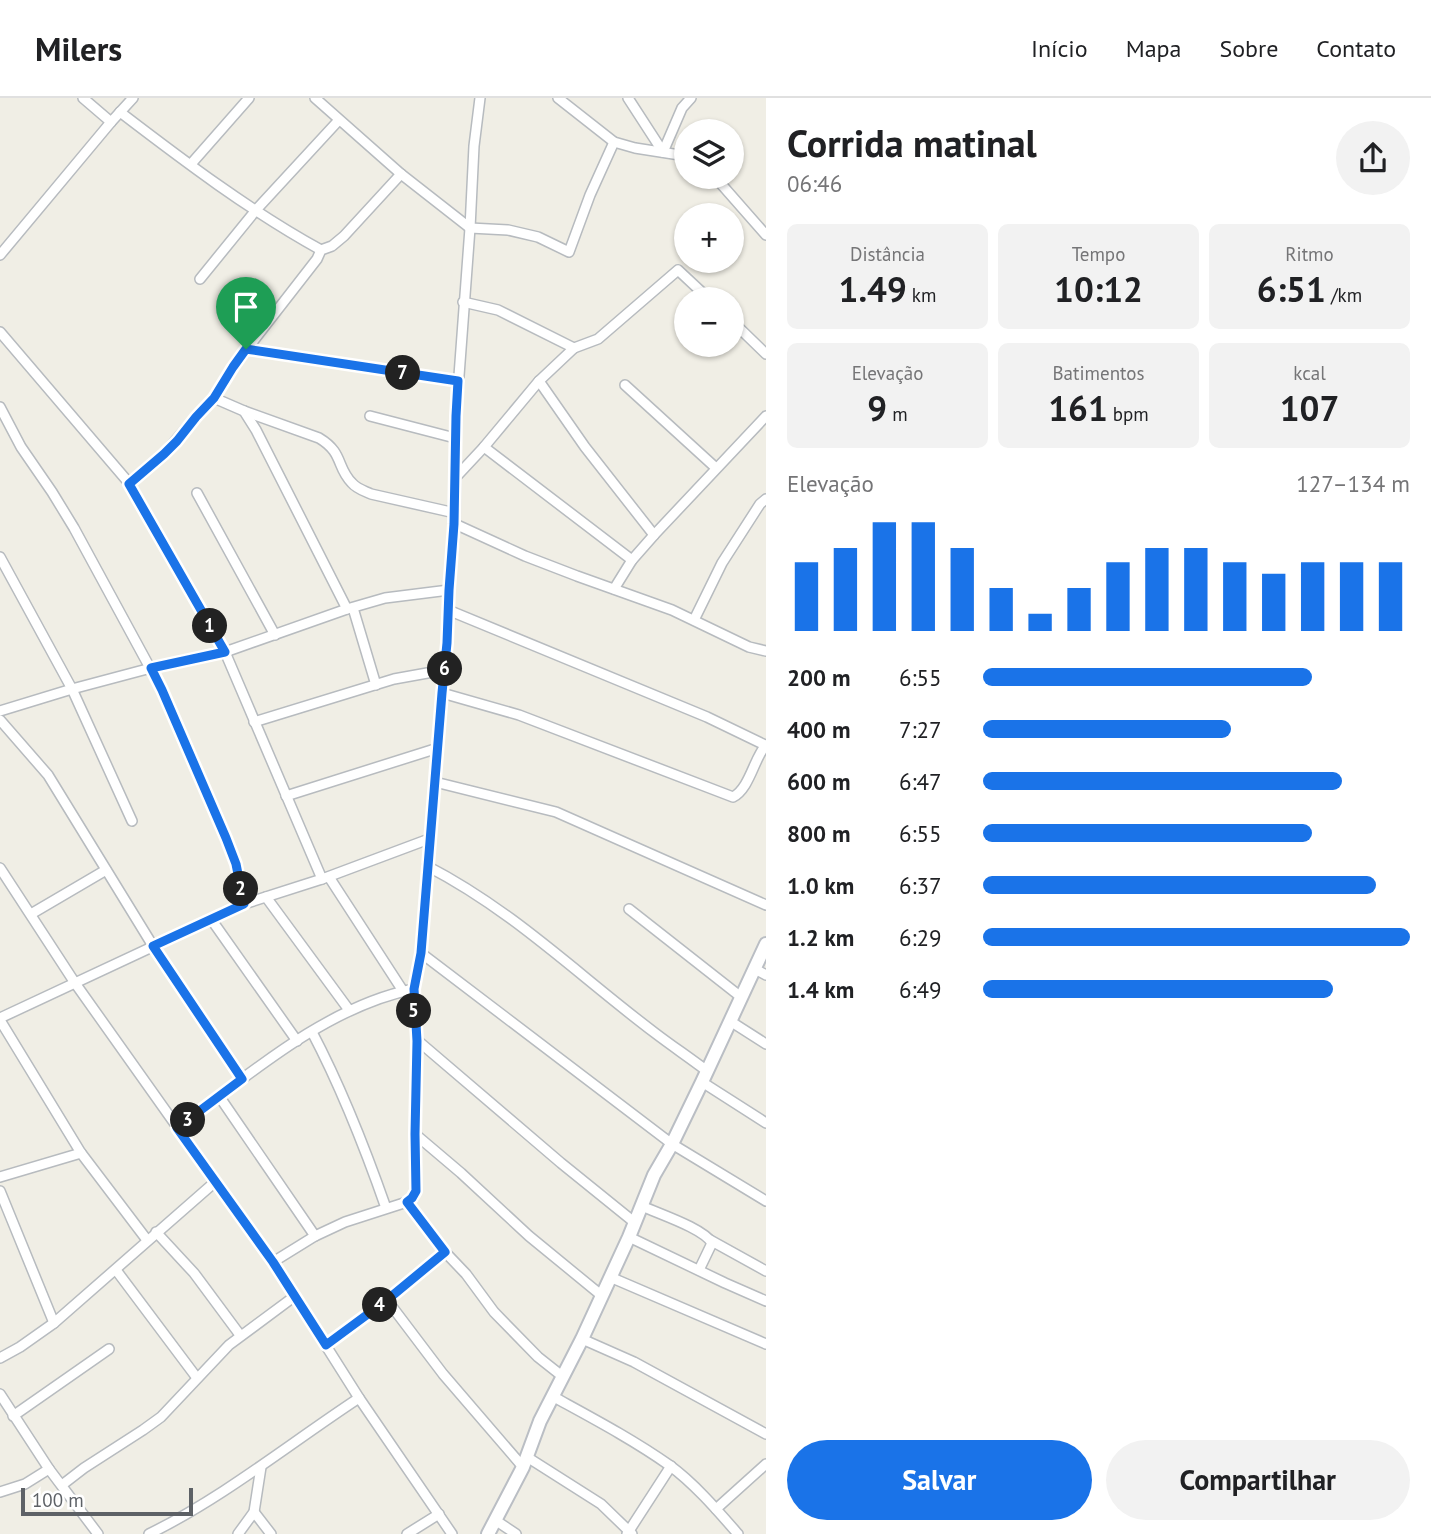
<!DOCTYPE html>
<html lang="pt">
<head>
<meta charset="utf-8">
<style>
	body { margin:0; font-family:"PT Sans",sans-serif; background:#f2f2f2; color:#202124; height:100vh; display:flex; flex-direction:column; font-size:26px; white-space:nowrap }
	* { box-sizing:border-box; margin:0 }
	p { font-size:23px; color:#757577 }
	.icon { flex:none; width:38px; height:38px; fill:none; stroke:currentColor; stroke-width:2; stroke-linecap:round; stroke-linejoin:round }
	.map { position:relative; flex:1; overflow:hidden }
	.panel { display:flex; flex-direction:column; background:#fff; width:665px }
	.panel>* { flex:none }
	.fabs { position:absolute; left:674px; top:21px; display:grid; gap:14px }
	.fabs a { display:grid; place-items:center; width:70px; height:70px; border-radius:50%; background:#fff; box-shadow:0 2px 5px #0004; font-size:35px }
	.scale { position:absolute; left:21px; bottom:18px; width:172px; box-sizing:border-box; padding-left:7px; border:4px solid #5d6166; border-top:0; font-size:19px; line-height:24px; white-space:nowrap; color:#5d6166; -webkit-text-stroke:5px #fff; paint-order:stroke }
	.pin { position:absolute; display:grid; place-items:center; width:60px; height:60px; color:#fff; margin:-72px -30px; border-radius:50% 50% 50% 0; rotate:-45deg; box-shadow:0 0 7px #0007 }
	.pin .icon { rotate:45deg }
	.km { position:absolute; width:35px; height:35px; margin:-18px; border-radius:50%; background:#222; color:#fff; font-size:19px; line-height:35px; text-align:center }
	.round { display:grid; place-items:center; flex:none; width:74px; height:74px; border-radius:37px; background:#f2f2f2 }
	.headline { display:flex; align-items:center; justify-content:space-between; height:119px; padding:0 21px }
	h1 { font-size:38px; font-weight:700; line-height:52px }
	.metrics { display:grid; grid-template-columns:repeat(3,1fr); gap:10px; height:119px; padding:7px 21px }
	.metrics div { display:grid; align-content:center; border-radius:10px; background:#f2f2f2; text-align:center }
	.metrics b { font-size:35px; font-weight:700 }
	.metrics small { font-size:19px; font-weight:400 }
	.metrics p { font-size:19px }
	.chart { height:196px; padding:14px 21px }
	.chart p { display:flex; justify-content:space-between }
	.chart svg { width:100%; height:126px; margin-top:7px; stroke:#1a73e8; stroke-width:6 }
	.button { display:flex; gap:14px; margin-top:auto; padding:14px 21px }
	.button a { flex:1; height:80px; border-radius:42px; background:#1a73e8; color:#fff; font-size:28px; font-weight:700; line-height:80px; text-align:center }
	.button a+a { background:#f2f2f2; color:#202124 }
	ul { padding:0 21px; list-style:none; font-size:23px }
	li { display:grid; grid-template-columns:112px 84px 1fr; align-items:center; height:52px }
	li i { height:18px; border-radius:9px; background:#1a73e8 }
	header { display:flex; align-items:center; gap:42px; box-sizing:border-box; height:98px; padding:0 35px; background:#fff; border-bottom:2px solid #e0e0e0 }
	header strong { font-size:33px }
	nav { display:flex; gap:38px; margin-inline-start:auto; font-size:24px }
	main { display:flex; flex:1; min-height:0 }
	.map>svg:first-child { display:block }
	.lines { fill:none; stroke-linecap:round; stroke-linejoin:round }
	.street-casing { stroke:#b7bbbf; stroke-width:12 }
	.secondary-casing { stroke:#babec4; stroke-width:16 }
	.street { stroke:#fff; stroke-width:9 }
	.secondary { stroke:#fff; stroke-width:12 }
	.route-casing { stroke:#fff; stroke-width:14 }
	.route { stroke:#1a73e8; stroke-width:9 }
</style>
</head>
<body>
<header>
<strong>Milers</strong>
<nav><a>Início</a><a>Mapa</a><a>Sobre</a><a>Contato</a></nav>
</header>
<main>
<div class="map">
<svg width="766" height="1436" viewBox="0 0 766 1436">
	<rect width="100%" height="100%" fill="#f0eee5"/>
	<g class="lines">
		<!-- street casing -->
		<g class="street-casing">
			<g id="street">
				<path d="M 83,0 L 111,24"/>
				<path d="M 315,0 L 401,76 L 470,130 L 508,132 L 538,139 L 569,154 L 590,97 L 614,44"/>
				<path d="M 558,0 L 614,44 L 635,50 L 686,58"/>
				<path d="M 628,0 L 663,54"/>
				<path d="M 120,14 C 184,63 250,113 321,152"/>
				<path d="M 663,54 L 682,10 L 691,0"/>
				<path d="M 191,66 L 249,0"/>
				<path d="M 715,79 L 766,137"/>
				<path d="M 0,157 L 111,24 L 133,0"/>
				<path d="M 200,181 L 256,112 L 339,22"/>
				<path d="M 463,204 L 498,212 L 574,250 L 598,241 L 678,172 L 709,201"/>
				<path d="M 732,223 L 766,256"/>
				<path d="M 0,234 L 129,385 L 225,554 L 322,781"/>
				<path d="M 246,251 L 458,283"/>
				<path d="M 539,283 L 585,349 L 654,437"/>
				<path d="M 625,287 L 716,370"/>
				<path d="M 214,300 L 244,313 L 256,332 L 347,511"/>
				<path d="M 0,309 L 21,349 L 52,394 L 74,430 L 162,592 L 226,740 L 236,766 L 244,806"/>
				<path d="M 244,313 L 319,340 C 344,355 336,369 352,385 C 357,391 365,393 371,396 L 455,415"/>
				<path d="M 370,318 L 455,340"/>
				<path d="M 484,349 L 632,462"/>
				<path d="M 456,379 L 484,349 L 539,283 L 574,250"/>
				<path d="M 129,385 L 164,356 L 196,319 L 214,300 L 233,269 L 317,161 L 321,152 L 332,148 L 344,138 L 401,76"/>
				<path d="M 197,395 L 275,537"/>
				<path d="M 455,426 L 525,458 L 577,478 L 672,512 L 749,549 L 766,553"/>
				<path d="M 0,459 L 72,591 L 132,723"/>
				<path d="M 614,491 L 632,462 L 654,437 L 766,318"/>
				<path d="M 353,510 L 376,587"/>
				<path d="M 448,512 L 707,619 L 765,647"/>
				<path d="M 694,522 L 722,465 L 760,406 L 766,401"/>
				<path d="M 442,595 L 519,617 L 733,699 C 750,690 754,660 766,647"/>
				<path d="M 0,613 L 72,591 L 151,570 L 225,554 L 347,511 L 385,500 L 449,492"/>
				<path d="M 0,622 L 48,677 L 153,848 L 242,981"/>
				<path d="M 254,624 L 394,581 L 444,572"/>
				<path d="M 435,684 L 556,714 L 766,807"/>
				<path d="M 286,698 L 438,650"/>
				<path d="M 427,768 C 514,813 578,877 655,935 C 672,948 690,960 707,973"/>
				<path d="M 0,770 L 75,885 L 273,1164 L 359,1300 L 452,1436"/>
				<path d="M 329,779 L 403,893"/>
				<path d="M 266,799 L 349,912"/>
				<path d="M 629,811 L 741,899"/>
				<path d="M 31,816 L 106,772"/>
				<path d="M 211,821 L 297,943"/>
				<path d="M 421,855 L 672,1046 L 766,1103"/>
				<path d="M 755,871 L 766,877"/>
				<path d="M 0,920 L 244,806 L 322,781 L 429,741"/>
				<path d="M 0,922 L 81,1055 L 147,1142"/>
				<path d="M 730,923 L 766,946"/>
				<path d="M 312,934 C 342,991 365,1050 386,1110"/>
				<path d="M 417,942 L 561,1065 L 634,1124"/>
				<path d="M 702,984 L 766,1025"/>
				<path d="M 219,998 L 315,1138"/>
				<path d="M 177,1030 C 247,978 327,908 414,891"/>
				<path d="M 415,1036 L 461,1075 L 529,1138 L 601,1197"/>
				<path d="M 0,1079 L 81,1055"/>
				<path d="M 0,1093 L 54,1225"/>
				<path d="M 407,1104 L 445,1154 L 466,1176 L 494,1214 L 538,1259 L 562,1278"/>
				<path d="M 642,1108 C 659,1116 703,1130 712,1145 L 699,1172"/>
				<path d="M 156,1134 L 194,1175 L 240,1237"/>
				<path d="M 629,1139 L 725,1185 L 766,1203"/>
				<path d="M 710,1142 L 766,1173"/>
				<path d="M 273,1164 L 315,1138 L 345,1124 L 407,1104 L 413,1100 L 416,1093 L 415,1036 L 417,942 L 414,891 L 421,855 L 442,595 L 447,545 L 449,492 L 455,426 L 456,318 L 470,130 L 474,48 L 480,0"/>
				<path d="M 116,1172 L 197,1280"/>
				<path d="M 610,1179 L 766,1246"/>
				<path d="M 387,1202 L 443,1276 L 523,1369"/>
				<path d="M 582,1241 L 634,1264 L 766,1336"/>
				<path d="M 326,1247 L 387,1202 L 445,1154"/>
				<path d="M 0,1260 L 20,1249 L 54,1225 L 215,1084"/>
				<path d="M 0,1296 L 49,1371 L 98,1436"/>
				<path d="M 552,1298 C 592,1320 632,1341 669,1367 C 694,1385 718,1413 738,1436"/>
				<path d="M 13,1318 L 109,1251"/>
				<path d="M 527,1359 L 601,1406 L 632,1436"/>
				<path d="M 62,1387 L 84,1370 L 143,1332 L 161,1319 L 229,1247 L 295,1198"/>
				<path d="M 0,1394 L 25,1386 L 49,1371"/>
				<path d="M 716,1411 L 766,1366"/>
				<path d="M 254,1414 L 271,1436"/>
				<path d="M 495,1422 L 516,1436"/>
				<path d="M 149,1436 C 224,1399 289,1346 359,1300"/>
				<path d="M 238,1436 L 254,1414 L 261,1369"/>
				<path d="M 407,1436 L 439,1416"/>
				<path d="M 627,1436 L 671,1368"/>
			</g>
		</g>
		<!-- secondary casing -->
		<g class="secondary-casing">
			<path id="secondary" d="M 488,1436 L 523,1369 L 540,1323 L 582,1241 L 629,1139 L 654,1077 L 672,1046 L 702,984 L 766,846"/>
		</g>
		<!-- street -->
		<use href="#street" class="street"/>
		<!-- secondary -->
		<use href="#secondary" class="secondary"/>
	</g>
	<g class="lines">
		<!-- route casing -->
		<g class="route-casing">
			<path id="route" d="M 246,251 L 458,283 L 456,318 L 454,426 L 449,492 L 447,545 L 442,595 L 421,855 L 414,891 L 417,943 L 415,1036 L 416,1093 L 412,1100 L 407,1104 L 445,1154 L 387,1202 L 326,1247 L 273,1164 L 177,1030 L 242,981 L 153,848 L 244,806 L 236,766 L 226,740 L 162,592 L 151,570 L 225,554 L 129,386 L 164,356 L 177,343 L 196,319 L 214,300 L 233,269 Z"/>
		</g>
		<!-- route -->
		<use href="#route" class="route"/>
	</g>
</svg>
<div class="fabs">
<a><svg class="icon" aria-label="layers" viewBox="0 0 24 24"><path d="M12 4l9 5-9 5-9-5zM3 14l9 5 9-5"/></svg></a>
<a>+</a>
<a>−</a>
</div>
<div class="scale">100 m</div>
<div class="pin" style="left:246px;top:251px;background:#1e9e55"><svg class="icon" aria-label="arrive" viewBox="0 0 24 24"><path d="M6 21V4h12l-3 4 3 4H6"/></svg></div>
<b class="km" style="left:210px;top:528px">1</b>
<b class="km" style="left:241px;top:791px">2</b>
<b class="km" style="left:188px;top:1022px">3</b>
<b class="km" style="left:380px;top:1207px">4</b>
<b class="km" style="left:414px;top:913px">5</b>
<b class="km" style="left:445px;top:571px">6</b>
<b class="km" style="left:403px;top:275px">7</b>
</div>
<section class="panel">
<div class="headline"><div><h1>Corrida matinal</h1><p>06:46</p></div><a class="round"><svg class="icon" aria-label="share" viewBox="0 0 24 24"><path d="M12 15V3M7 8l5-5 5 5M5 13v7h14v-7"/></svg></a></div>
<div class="metrics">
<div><p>Distância</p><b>1.49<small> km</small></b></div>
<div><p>Tempo</p><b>10:12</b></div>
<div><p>Ritmo</p><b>6:51<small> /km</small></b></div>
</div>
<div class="metrics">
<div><p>Elevação</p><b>9<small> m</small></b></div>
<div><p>Batimentos</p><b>161<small> bpm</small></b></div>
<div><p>kcal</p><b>107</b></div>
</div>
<div class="chart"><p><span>Elevação</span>127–134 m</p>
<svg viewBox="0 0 160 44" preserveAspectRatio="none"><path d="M5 44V20M15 44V15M25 44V6M35 44V6M45 44V15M55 44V29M65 44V38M75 44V29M85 44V20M95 44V15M105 44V15M115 44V20M125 44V24M135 44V20M145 44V20M155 44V20"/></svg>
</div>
<ul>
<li><b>200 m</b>6:55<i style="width:77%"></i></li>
<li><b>400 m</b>7:27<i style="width:58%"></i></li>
<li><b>600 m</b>6:47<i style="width:84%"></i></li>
<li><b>800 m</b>6:55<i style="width:77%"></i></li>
<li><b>1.0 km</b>6:37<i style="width:92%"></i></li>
<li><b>1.2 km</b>6:29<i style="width:100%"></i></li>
<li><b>1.4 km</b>6:49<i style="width:82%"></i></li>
</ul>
<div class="button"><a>Salvar</a><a>Compartilhar</a></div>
</section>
</main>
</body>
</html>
